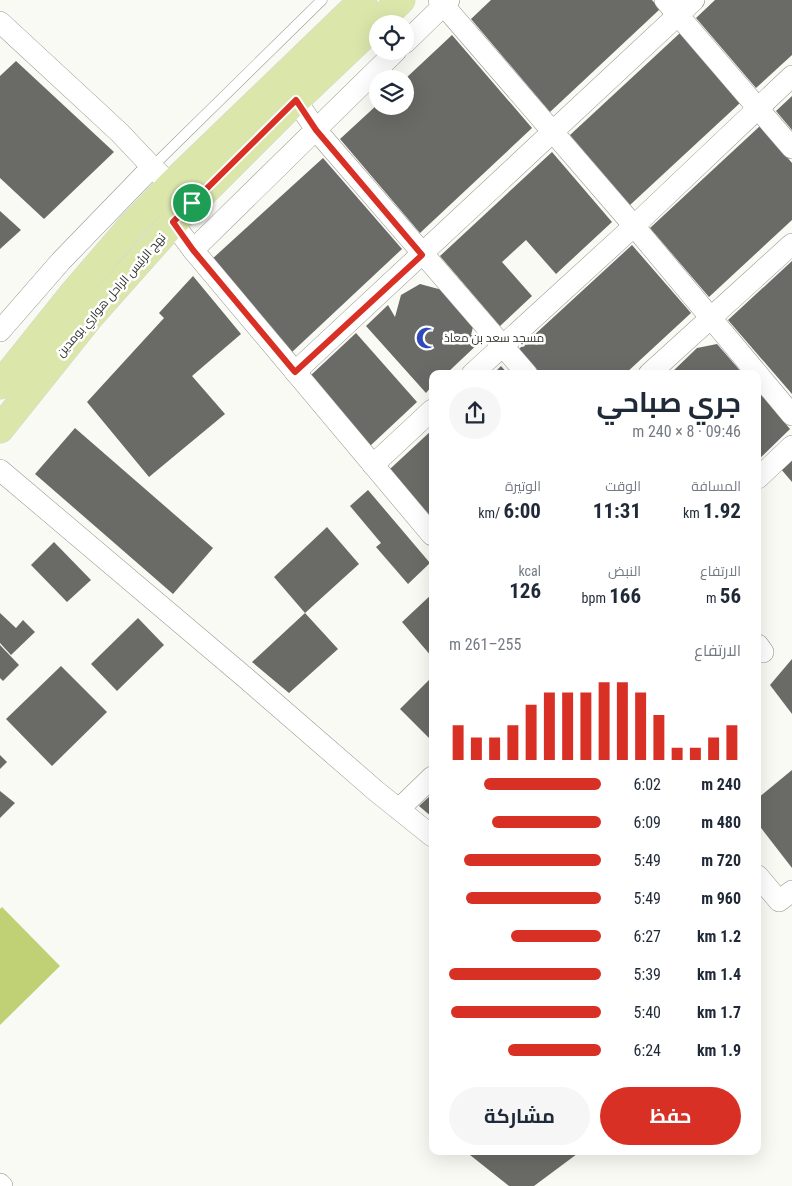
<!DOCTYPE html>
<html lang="ar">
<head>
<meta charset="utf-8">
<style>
	body { margin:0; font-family:"Roboto Condensed",Cairo,sans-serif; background:#f6f6f7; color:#1f2937; direction:rtl; height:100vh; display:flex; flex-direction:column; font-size:19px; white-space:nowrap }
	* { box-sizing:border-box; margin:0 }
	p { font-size:16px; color:#747a83 }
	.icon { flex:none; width:28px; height:28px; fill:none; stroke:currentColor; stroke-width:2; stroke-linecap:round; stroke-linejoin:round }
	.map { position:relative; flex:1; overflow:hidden; direction:ltr }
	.drawer { position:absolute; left:429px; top:370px; width:332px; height:785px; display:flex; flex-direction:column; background:#fff; border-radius:10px; box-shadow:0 5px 20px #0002; direction:rtl }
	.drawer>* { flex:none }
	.fabs { position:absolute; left:369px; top:15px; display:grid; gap:10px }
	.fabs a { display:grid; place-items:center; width:45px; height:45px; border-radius:50%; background:#fff; box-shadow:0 5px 20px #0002; font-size:25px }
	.pin { position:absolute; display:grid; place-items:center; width:42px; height:42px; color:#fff; margin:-21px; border:2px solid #fff; border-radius:50%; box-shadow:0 1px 5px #0007 }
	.round { display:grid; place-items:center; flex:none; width:52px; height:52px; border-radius:26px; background:#f6f6f7 }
	.overview { display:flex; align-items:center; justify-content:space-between; height:85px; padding:0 20px }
	h1 { font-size:28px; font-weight:700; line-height:38px }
	.metrics { display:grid; grid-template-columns:repeat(3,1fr); gap:8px; height:85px; padding:5px 20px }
	.metrics div { display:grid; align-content:center }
	.metrics b { font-size:21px; font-weight:700 }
	.metrics small { font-size:14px; font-weight:400 }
	.metrics p { font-size:14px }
	.chart { height:140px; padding:10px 20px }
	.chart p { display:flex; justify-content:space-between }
	.chart svg { width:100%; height:90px; margin-top:5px; stroke:#d93025; stroke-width:6 }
	.action { display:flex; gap:10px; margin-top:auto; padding:10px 20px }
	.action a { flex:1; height:58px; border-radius:30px; background:#d93025; color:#fff; font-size:20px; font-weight:700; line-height:58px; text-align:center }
	.action a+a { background:#f6f6f7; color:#1f2937 }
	ul { padding:0 20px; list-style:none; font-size:16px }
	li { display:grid; grid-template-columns:80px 60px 1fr; align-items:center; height:38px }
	li i { height:12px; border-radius:6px; background:#d93025 }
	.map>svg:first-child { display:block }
	.green { fill:#bfd075 }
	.building { fill:#6a6b66 }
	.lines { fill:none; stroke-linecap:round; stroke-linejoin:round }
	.lane-casing { stroke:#969791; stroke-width:11 }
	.street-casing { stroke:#969791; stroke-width:22 }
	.primary-casing { stroke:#d6d6d6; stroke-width:29 }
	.lane { stroke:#fff; stroke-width:10 }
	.street { stroke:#fff; stroke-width:21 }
	.primary { stroke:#dae6aa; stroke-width:28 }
	.route-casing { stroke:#fff; stroke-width:10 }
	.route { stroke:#d93025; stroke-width:6 }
	.labels { text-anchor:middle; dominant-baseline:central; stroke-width:5; stroke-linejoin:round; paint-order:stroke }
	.street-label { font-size:12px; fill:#313230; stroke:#fffffe }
	.poi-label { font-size:12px; fill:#313230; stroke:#fffffe; text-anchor:start }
</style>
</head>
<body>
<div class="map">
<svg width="792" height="1186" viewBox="0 0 792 1186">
	<rect width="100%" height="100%" fill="#f9faf4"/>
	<!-- green -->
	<path class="green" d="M 2,907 L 60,966 L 0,1025 L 0,909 Z"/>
	<!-- building -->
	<g class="building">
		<path d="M 491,0 L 652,0 L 660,9 L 550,112 L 471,19 Z"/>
		<path d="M 715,0 L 792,0 L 792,55 L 756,88 L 696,18 Z"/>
		<path d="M 680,33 L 740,103 L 630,205 L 570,135 Z"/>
		<path d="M 452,35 L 532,128 L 420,233 L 340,139 L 378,104 L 378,106 L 405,106 L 405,79 Z"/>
		<path d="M 16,61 L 114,152 L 44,219 L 0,178 L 0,76 Z"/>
		<path d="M 792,96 L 792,130 L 776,111 Z"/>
		<path d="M 760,126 L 792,163 L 792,220 L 709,297 L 650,228 Z"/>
		<path d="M 552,152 L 612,222 L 556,274 L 526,240 L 502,262 L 532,296 L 500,326 L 440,256 Z"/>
		<path d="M 323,158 L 402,249 L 291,353 L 211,260 Z"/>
		<path d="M 0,211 L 21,230 L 0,249 Z"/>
		<path d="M 632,245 L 691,313 L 625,374 L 541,374 L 519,349 Z"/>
		<path d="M 792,261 L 792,394 L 728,320 Z"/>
		<path d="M 193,276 L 241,334 L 192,376 L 225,414 L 149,477 L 87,402 L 164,318 L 159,313 Z"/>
		<path d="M 420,284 L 446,291 L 474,323 L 471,335 L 482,340 L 446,374 L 432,374 L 432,386 L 426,393 L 366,326 L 388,305 L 395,317 L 401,295 Z"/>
		<path d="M 356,333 L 417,402 L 370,446 L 310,376 Z"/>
		<path d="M 717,344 L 743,374 L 670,374 L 697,348 Z"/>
		<path d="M 501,366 L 508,374 L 493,374 Z"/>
		<path d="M 758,391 L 790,429 L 758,460 Z"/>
		<path d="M 75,428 L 213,548 L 173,594 L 35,474 Z"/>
		<path d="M 432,430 L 432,518 L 390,469 Z"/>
		<path d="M 792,458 L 792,482 L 780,468 Z"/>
		<path d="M 368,490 L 430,563 L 408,584 L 376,547 L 381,543 L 350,506 Z"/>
		<path d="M 327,527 L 359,564 L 305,613 L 338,649 L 289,693 L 252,662 L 305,613 L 274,577 Z"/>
		<path d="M 54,542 L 91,580 L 67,602 L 31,565 Z"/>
		<path d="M 432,594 L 432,657 L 402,622 Z"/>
		<path d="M 0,613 L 16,628 L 23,620 L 35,632 L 11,655 L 0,643 Z"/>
		<path d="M 138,618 L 164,645 L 117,691 L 91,664 Z"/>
		<path d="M 0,645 L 19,665 L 3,681 L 0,678 Z"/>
		<path d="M 792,659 L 792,714 L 770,685 Z"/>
		<path d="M 61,666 L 107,712 L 52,766 L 6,719 Z"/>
		<path d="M 432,677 L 432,741 L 400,709 Z"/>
		<path d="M 0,755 L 7,762 L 0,769 Z"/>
		<path d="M 792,770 L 792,868 L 758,824 L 758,798 Z"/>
		<path d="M 0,791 L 15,803 L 0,818 Z"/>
		<path d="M 432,794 L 432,817 L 419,806 Z"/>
		<path d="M 465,1151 L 581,1151 L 534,1186 L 509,1186 Z"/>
	</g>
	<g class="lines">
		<!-- lane casing -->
		<g class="lane-casing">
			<path id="lane" d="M 152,167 L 322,0"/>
		</g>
		<!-- street casing -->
		<g class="street-casing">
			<g id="street">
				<path d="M 439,0 L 634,226 L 792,415"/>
				<path d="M 665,0 L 792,148"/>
				<path d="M 0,22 L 120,133 L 152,167 L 182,195"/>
				<path d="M 405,43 L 449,0"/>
				<path d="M 296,100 L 316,130 L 527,374"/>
				<path d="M 173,223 L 193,250 L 432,535"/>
				<path d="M 193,250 L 396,51"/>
				<path d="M 0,331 L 61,261 L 152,167"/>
				<path d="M 295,372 L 694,0"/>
				<path d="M 472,374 L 634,226 L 792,76"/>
				<path d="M 649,374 L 792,244"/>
				<path d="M 373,465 L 432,410"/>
				<path d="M 0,470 L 247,679 L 376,791 L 432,836"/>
				<path d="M 758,478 L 792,446"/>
				<path d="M 758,645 L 763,652"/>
				<path d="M 399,809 L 432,777"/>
				<path d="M 758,876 L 779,901 L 792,891"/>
				<path d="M 0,1184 L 2,1186"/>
			</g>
		</g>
		<!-- primary casing -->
		<g class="primary-casing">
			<g id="primary">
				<path d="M 0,385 L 72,295 L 133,224 L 171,185 L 363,0"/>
				<path d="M 0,429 L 92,314 L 173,223 L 296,100 L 401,0"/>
			</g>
		</g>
		<!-- lane -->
		<use href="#lane" class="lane"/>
		<!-- street -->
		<use href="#street" class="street"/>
		<!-- primary -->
		<use href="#primary" class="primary"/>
	</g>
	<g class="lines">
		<!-- route casing -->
		<g class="route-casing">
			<path id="route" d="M 296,100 L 316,130 L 422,255 L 295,372 L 193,250 L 173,222 Z"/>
		</g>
		<!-- route -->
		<use href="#route" class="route"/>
	</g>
	<!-- icons -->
	<defs>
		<g id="mosque-bare" transform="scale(1.725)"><path d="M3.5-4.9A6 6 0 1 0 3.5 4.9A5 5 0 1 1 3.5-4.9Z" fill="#2f4aba" stroke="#fffffe" stroke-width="2.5" paint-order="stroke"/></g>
	</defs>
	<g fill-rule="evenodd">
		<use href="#mosque-bare" x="427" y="338"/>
	</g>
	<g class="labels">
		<!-- street labels -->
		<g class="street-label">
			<text transform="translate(111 295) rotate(-49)">نهج الرئيس الراحل هواري بومدين</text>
		</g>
		<!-- poi labels -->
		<g class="poi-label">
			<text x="444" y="338">مسجد سعد بن معاذ</text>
		</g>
	</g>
</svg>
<div class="fabs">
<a><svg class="icon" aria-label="locate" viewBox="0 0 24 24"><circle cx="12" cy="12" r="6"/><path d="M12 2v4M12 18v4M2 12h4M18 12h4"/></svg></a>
<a><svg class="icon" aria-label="layers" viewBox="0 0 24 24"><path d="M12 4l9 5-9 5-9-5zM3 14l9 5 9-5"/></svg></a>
</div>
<div class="pin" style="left:192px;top:203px;background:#1e9e55"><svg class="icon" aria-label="arrive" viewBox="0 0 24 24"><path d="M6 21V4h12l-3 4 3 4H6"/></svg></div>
<section class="drawer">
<div class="overview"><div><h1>جري صباحي</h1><p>09:46 · 8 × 240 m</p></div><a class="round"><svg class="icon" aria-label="share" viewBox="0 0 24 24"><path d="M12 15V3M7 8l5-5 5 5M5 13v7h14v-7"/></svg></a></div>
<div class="metrics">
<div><p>المسافة</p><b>1.92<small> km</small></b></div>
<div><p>الوقت</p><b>11:31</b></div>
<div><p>الوتيرة</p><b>6:00<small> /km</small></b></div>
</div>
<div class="metrics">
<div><p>الارتفاع</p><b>56<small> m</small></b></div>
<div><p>النبض</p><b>166<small> bpm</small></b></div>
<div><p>kcal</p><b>126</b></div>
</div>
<div class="chart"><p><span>الارتفاع</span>255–261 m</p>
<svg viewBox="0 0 160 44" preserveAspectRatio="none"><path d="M5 44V27M15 44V33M25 44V33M35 44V27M45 44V17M55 44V11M65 44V11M75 44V11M85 44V6M95 44V6M105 44V11M115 44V22M125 44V38M135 44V38M145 44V33M155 44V27"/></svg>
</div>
<ul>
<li><b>240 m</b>6:02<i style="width:77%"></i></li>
<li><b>480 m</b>6:09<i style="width:72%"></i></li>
<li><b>720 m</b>5:49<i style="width:90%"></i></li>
<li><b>960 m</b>5:49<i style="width:89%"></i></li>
<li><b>1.2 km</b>6:27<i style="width:59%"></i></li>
<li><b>1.4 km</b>5:39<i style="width:100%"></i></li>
<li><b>1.7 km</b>5:40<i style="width:99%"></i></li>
<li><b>1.9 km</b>6:24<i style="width:61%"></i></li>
</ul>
<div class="action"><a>حفظ</a><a>مشاركة</a></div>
</section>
</div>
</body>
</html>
